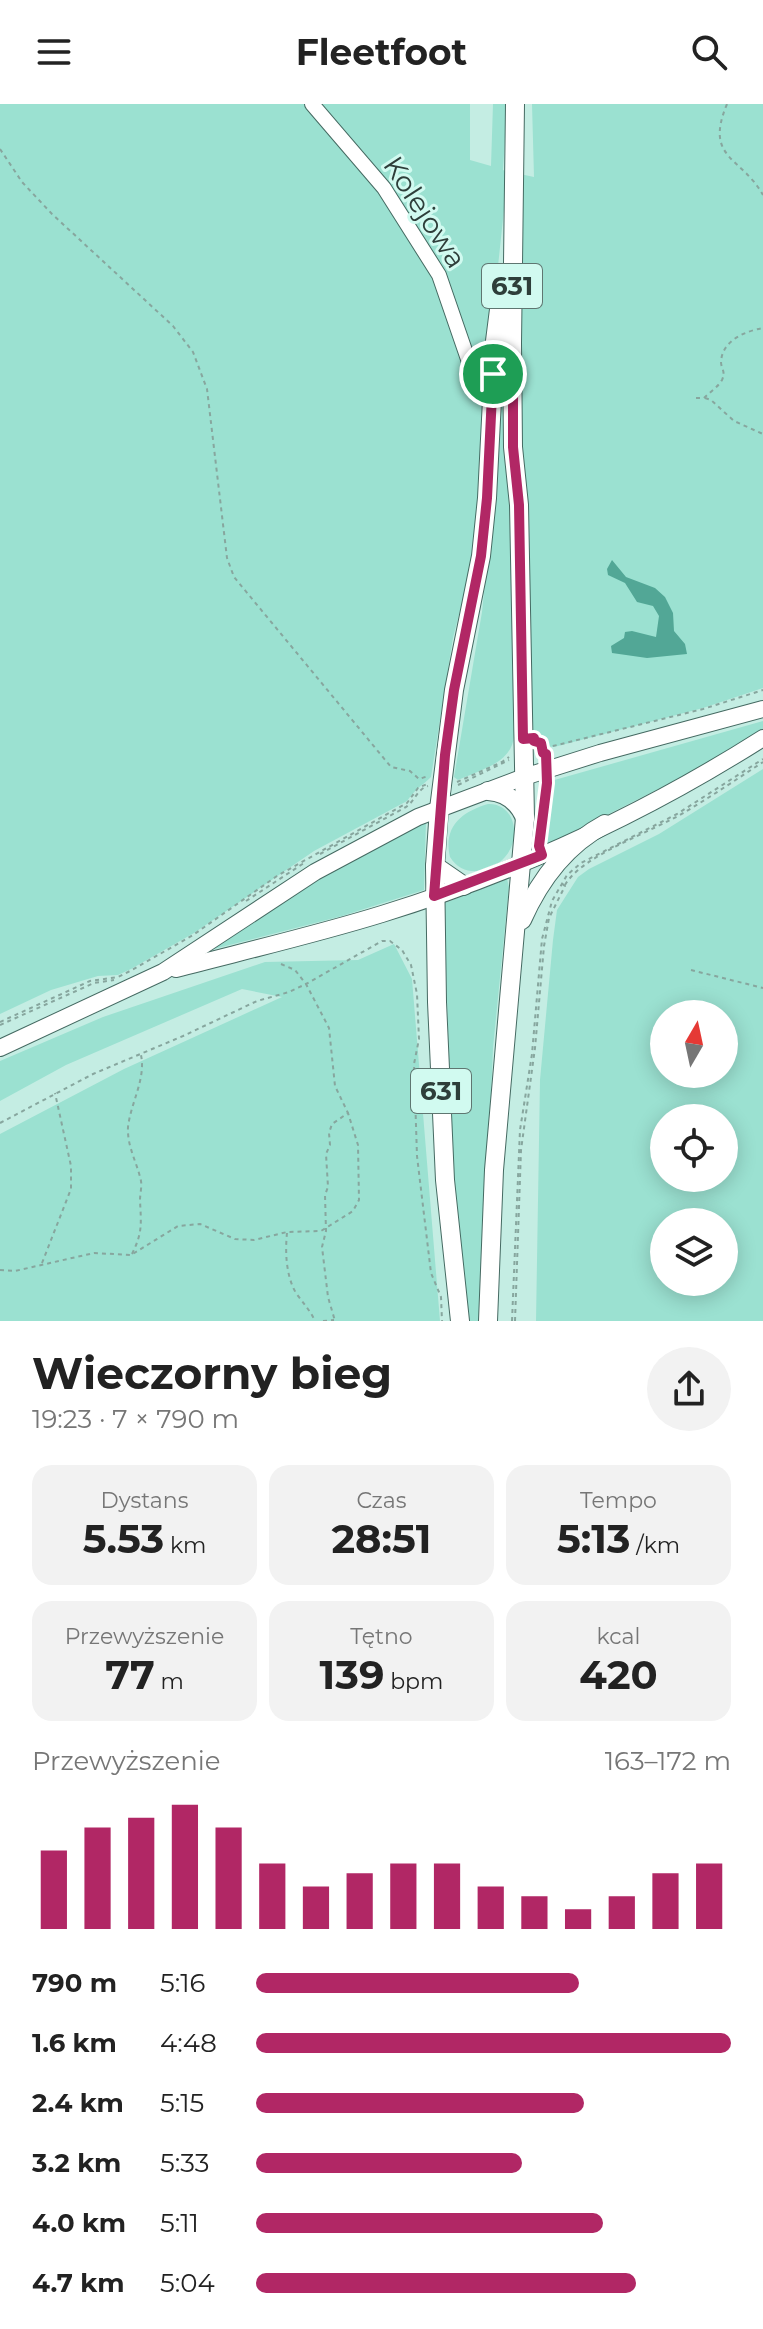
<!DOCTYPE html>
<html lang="pl">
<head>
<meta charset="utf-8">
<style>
	body { margin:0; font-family:Montserrat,sans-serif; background:#f2f2f2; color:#222; height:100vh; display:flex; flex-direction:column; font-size:30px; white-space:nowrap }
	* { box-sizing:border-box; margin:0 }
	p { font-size:26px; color:#767676 }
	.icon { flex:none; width:44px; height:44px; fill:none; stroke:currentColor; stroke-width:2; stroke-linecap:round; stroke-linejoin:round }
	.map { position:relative; height:1217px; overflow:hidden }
	.drawer { display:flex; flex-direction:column; background:#fff; flex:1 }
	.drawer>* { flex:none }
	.needle { width:52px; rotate:9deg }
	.tools { position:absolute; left:650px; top:896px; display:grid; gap:16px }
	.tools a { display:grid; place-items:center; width:88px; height:88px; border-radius:50%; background:#fff; box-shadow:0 4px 20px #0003; font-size:40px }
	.pin { position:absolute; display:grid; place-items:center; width:68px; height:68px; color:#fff; margin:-34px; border:4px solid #fff; border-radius:50%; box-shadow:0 2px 8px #0007 }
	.round { display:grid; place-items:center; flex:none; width:84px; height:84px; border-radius:42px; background:#f2f2f2 }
	.headline { display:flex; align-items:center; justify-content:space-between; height:136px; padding:0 32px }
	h1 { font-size:44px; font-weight:700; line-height:60px }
	.stats { display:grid; grid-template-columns:repeat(3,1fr); gap:12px; height:136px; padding:8px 32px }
	.stats div { display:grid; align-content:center; border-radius:20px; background:#f2f2f2; text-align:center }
	.stats b { font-size:40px; font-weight:700 }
	.stats small { font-size:22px; font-weight:400 }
	.stats p { font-size:22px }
	.chart { height:224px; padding:16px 32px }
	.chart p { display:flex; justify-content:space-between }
	.chart svg { width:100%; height:144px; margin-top:8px; stroke:#b12765; stroke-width:6 }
	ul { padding:0 32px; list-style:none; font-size:26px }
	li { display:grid; grid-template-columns:128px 96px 1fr; align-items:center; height:60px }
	li i { height:20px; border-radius:10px; background:#b12765 }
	header { display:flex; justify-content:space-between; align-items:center; height:104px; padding:0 32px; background:#fff; font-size:36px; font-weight:700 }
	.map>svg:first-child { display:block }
	.green { fill:#9be1d1; fill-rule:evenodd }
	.water { fill:#52a796 }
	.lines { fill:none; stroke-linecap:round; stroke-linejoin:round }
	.tertiary-casing { stroke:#456a62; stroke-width:16 }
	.secondary-casing { stroke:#456a62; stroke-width:18 }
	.primary-casing { stroke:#456a62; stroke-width:20 }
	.path { stroke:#87a69e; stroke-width:2; stroke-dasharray:4 4; stroke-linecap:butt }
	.tertiary { stroke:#fff; stroke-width:14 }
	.secondary { stroke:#fff; stroke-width:16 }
	.primary { stroke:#fff; stroke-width:18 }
	.route-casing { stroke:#fff; stroke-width:16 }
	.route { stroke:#b12765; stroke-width:10 }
	.labels { text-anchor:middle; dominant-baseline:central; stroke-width:6; stroke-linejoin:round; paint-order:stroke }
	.shield { fill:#d1faf0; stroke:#5f7671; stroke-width:2 }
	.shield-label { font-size:26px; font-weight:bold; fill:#2e3e3a }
	.street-label { font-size:28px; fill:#2e3e3a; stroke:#d1faf0 }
</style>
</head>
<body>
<header><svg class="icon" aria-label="menu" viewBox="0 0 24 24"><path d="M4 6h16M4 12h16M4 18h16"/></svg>Fleetfoot<svg class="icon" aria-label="search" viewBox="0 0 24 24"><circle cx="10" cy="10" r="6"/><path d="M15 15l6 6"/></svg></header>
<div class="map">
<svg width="763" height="1217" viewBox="0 0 763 1217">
	<rect width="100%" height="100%" fill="#c4ede3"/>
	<!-- green -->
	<g class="green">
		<path d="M 0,0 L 305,0 L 375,81 L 433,173 L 469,280 L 479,288 L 483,298 L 483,371 L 474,451 L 453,534 L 431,673 C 423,681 417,683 407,697 L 314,747 L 194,829 L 131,865 L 118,871 L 98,872 L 51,886 L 0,910 Z"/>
		<path d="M 318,0 L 470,0 L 470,56 L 491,62 L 493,0 L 507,0 L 503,66 L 508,68 L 507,77 L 490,238 L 484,238 L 480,255 L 473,253 L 443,169 Z"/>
		<path d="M 532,0 L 763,0 L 763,584 L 703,604 L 554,643 L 546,642 L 535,635 L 534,632 L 530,632 L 518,325 L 520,70 L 534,73 Z"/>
		<path d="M 500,278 L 505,285 L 517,631 L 514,632 C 512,659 480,666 458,676 L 454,673 L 482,508 L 493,401 Z"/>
		<path d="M 763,617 L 763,627 L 706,661 L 563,733 L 544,742 L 541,740 L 547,681 L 551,677 Z"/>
		<path d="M 763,665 L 763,1217 L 536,1217 L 540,976 L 553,836 L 557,806 L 578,773 L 589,765 L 659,730 ZM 664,910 L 724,910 L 724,970 L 664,970 ZM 664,1014 L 724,1014 L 724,1074 L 664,1074 ZM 664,1118 L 724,1118 L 724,1178 L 664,1178 Z"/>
		<path d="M 488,700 C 515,699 522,734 505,753 C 490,770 463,774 450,753 C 443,723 461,708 488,700 Z"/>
		<path d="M 426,718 L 424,786 L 342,812 L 210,846 L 330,768 Z"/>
		<path d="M 507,775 L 509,783 L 493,944 L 482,1217 L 467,1217 L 453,1074 L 444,806 L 445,799 Z"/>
		<path d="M 394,840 L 412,875 L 440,1217 L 0,1217 L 0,1030 L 124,965 L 282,893 L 242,885 L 66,961 L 0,997 L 0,957 L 103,913 L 265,858 L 358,856 Z"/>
	</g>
	<!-- water -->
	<path class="water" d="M 612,456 L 626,473 L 655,484 L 665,493 L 673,509 L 674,527 L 685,540 L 687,550 L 647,554 L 612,549 L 611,542 L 624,534 L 625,528 L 632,527 L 656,533 L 659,512 L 653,502 L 637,498 L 625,479 L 608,471 L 607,465 Z"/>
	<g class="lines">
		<!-- tertiary casing -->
		<g class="tertiary-casing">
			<path id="tertiary" d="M 312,0 L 384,84 L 439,171 L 470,261 L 481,267 L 503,271"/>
		</g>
		<!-- secondary casing -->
		<g class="secondary-casing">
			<g id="secondary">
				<path d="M 176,865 C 245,847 314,831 382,810 C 515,769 645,709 763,634"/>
				<path d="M 0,944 L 163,868 L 315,768 L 418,713 L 524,673 L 600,649 L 763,605"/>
			</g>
		</g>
		<!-- primary casing -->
		<g class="primary-casing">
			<g id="primary">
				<path d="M 488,687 C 506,688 518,697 525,714"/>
				<path d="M 435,762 L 464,782"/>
				<path d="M 522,816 C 540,775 566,741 605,720"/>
				<path d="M 460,1217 L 445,1076 L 437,898 L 435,762 L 439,705 L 454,586 L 481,452 L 487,394 L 495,237 L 502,182"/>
				<path d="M 488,1217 L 494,1066 L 525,714 L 519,401 L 513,343 L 512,239 L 515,0"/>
			</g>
		</g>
		<!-- path -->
		<g class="path">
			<path d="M 727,0 C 704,55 741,52 763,91"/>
			<path d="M 0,45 L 22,78 L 52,110 L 173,222 L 193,248 L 207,285 L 227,454 L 234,473 L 391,663 L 410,667 L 419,675 L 428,672"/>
			<path d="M 696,294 L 704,294 C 710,288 718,283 722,276 C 726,267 721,265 721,258 C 722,236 746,227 763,224"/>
			<path d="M 705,294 L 711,296 L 734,317 L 763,330"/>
			<path d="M 536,637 L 543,641 L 546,653"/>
			<path d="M 538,641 L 541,653"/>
			<path d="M 545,644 L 703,605 L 763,586"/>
			<path d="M 457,678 L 502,658 L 509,653"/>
			<path d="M 458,681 L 509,656"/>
			<path d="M 540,709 L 542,680"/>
			<path d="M 539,736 L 547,679"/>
			<path d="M 320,750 L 406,703 C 415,697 417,685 428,682"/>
			<path d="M 565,781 C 582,751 654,727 685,708 C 712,692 737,675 763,658"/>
			<path d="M 246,797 L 304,759"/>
			<path d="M 281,860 L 295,866 L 306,880 L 382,837 L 390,837 L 402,846 L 411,861 L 417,890 L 419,935 L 414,960 L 417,1052 L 431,1169 L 441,1193 L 442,1217"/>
			<path d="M 691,866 L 763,884"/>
			<path d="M 0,918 L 90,877 L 118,873 L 132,866 L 193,831 L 277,772 L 407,699 L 418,684 L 427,680"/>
			<path d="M 0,921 L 94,879 L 114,876"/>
			<path d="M 0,1019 L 93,970 L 183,932 L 257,897 L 289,888 L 306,880 L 329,924 L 335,982 L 348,1009 L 332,1020 L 329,1029 L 330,1041 L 326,1050 L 328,1083 L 325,1091 L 326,1127 L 322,1143 L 328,1193 L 335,1217"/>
			<path d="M 287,1129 C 285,1148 286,1172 296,1189 C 303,1199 310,1206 315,1217"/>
			<path d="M 132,1150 C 143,1128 141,1119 140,1096 C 140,1090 142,1083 141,1077 C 137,1058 127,1043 128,1023 C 131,998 146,975 141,951"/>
			<path d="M 42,1159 L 71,1085 L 71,1062 L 55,989"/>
			<path d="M 0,1166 L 15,1167 L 94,1149 L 131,1151 L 178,1122 L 200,1120 L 235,1135 L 254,1136 L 287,1128 L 321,1127 L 353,1107 L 359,1096 L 358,1041 L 348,1009"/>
			<path d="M 323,1217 L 334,1216"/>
			<path d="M 512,1217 L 520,1026 L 532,950 L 542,835 L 552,797 L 567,771 L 581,759 L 677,710 L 763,655"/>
			<path d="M 515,1217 L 521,1046 L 535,944 L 544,842 L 549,814 L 565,782 L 560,778"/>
		</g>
		<!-- tertiary -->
		<use href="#tertiary" class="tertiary"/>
		<!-- secondary -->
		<use href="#secondary" class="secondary"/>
		<!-- primary -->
		<use href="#primary" class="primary"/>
	</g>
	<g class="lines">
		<!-- route casing -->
		<g class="route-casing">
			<path id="route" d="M 493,270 L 513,271 L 513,343 L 519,401 L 523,635 L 534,634 L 534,637 L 541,639 L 543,649 L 546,650 L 547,679 L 539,742 L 542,751 L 434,792 L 445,651 L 454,586 L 481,452 L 487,394 Z"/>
		</g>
		<!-- route -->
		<use href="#route" class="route"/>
	</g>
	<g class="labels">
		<!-- shield labels -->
		<g class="shield">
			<rect x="482" y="160" width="60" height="44" rx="6"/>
			<rect x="411" y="965" width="60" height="44" rx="6"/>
		</g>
		<g class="shield-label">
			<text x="512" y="182">631</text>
			<text x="441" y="987">631</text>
		</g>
		<!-- street labels -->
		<g class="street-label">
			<text transform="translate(425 108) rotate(57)">Kolejowa</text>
		</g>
	</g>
</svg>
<div class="tools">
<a><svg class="needle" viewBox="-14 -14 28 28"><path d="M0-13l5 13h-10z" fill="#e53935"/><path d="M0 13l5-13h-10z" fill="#767676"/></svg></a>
<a><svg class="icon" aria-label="locate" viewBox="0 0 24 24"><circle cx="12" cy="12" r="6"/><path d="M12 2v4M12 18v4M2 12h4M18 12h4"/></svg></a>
<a><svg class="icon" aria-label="layers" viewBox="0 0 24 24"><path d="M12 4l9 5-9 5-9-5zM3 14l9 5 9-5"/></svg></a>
</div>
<div class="pin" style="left:493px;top:270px;background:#1e9e55"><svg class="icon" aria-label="arrive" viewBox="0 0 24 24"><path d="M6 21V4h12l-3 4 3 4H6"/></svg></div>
</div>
<section class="drawer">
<div class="headline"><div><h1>Wieczorny bieg</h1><p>19:23 · 7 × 790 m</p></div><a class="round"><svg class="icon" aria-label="share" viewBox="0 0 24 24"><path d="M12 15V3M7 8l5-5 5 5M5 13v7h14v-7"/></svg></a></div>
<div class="stats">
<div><p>Dystans</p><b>5.53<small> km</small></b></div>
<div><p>Czas</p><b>28:51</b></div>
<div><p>Tempo</p><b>5:13<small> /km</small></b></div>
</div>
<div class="stats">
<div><p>Przewyższenie</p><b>77<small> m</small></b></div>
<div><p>Tętno</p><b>139<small> bpm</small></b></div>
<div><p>kcal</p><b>420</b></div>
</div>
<div class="chart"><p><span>Przewyższenie</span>163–172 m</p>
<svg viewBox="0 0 160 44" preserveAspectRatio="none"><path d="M5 44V20M15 44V13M25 44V10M35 44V6M45 44V13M55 44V24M65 44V31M75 44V27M85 44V24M95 44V24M105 44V31M115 44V34M125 44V38M135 44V34M145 44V27M155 44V24"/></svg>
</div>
<ul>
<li><b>790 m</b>5:16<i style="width:68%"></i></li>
<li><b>1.6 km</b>4:48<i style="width:100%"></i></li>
<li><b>2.4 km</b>5:15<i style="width:69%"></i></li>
<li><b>3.2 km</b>5:33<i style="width:56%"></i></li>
<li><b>4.0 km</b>5:11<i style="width:73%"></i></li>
<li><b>4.7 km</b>5:04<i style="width:80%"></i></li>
</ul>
</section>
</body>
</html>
